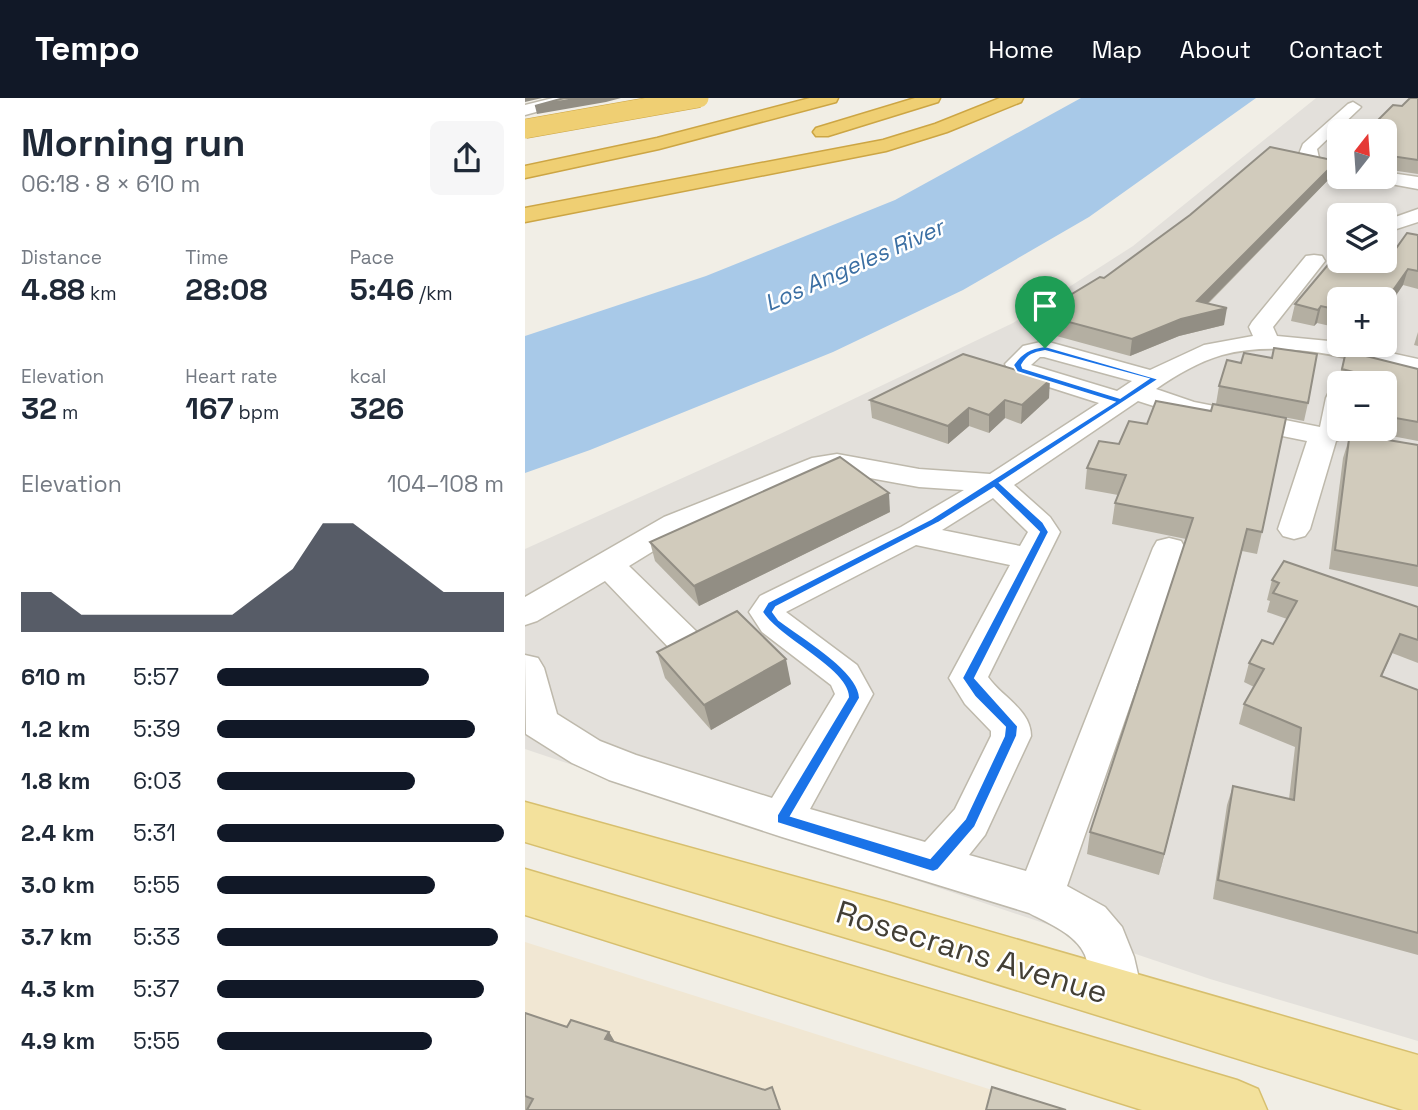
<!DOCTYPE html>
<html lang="en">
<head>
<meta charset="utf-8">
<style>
	body { margin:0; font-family:"Space Grotesk",sans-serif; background:#f6f6f7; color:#1f2937; height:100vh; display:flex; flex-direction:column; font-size:26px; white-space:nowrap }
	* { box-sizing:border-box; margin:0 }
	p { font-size:23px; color:#747a83 }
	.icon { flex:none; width:38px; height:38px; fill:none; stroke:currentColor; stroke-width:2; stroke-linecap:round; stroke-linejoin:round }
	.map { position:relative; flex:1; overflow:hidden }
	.side { display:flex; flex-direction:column; background:#fff; width:525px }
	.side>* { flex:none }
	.needle { width:46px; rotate:17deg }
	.controls { position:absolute; left:802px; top:21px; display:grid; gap:14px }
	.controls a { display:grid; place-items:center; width:70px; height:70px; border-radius:10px; background:#fff; box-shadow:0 4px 10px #0003; font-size:35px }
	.pin { position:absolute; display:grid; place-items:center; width:60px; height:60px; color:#fff; margin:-72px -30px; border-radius:50% 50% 50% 0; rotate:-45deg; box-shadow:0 0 7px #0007 }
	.pin .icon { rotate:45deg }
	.round { display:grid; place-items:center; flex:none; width:74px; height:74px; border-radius:10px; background:#f6f6f7 }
	.overview { display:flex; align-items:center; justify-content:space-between; height:119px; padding:0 21px }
	h1 { font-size:38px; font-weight:700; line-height:52px }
	.metrics { display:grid; grid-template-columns:repeat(3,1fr); gap:10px; height:119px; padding:7px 21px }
	.metrics div { display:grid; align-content:center }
	.metrics b { font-size:30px; font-weight:700 }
	.metrics small { font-size:19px; font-weight:400 }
	.metrics p { font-size:19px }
	.chart { height:196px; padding:14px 21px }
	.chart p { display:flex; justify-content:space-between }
	.chart svg { width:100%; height:126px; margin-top:7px; fill:#111827; opacity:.7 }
	ul { padding:0 21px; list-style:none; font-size:23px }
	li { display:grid; grid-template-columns:112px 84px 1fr; align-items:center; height:52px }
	li i { height:18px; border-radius:9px; background:#111827 }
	header { display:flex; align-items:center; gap:42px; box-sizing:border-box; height:98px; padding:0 35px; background:#111827; color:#fff }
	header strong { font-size:33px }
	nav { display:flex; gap:38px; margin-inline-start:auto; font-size:24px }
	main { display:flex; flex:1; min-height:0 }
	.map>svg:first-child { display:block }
	.commercial { fill:#f1e7d3 }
	.industrial { fill:#e3e0db; fill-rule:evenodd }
	.water { fill:#a8c9e8 }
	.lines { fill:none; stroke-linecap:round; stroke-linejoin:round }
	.minor-casing { stroke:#beb9ac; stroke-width:3 }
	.major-casing { stroke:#d7bf6e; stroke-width:3 }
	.highway-casing { stroke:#cca544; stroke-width:3 }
	.minor { fill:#fff; fill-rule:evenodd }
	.major { fill:#f3e19c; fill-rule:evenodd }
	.highway { fill:#efcf73; fill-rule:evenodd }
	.highway-bridge-casing { stroke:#cca544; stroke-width:20; stroke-linecap:butt }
	.highway-bridge { stroke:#efcf73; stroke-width:19 }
	.wall { fill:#b4afa2 }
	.shaded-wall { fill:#928e84 }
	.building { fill:#d1cbbc; stroke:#928e84; stroke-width:2 }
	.route { fill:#1a73e8; stroke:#fff; stroke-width:2; fill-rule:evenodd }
	.labels { text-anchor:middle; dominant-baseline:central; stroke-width:5; stroke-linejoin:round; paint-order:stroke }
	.far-water-label { font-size:23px; font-style:italic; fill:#3b6fa3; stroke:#fff }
	.near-street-label { font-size:32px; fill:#433f36; stroke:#fff }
</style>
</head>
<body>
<header>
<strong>Tempo</strong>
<nav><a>Home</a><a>Map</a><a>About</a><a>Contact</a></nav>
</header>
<main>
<section class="side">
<div class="overview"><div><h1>Morning run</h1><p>06:18 · 8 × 610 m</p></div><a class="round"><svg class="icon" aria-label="share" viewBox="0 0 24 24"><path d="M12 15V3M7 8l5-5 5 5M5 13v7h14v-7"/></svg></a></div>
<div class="metrics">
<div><p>Distance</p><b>4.88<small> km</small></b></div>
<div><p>Time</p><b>28:08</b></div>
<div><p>Pace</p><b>5:46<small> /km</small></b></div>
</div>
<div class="metrics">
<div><p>Elevation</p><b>32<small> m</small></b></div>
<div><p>Heart rate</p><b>167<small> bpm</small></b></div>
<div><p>kcal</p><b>326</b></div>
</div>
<div class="chart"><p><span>Elevation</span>104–108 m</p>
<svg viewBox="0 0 160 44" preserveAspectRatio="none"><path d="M0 44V30L10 30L20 38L30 38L40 38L50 38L60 38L70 38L80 30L90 22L100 6L110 6L120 14L130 22L140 30L150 30L160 30V44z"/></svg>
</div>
<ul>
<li><b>610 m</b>5:57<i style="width:74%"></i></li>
<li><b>1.2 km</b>5:39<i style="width:90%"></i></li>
<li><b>1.8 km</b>6:03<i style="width:69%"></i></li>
<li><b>2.4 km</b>5:31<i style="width:100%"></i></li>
<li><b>3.0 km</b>5:55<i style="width:76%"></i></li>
<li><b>3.7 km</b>5:33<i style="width:98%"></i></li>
<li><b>4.3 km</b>5:37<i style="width:93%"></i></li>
<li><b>4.9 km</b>5:55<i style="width:75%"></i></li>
</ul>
</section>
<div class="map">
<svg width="893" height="1012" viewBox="0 0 893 1012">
	<rect width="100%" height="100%" fill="#f1eee6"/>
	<!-- commercial -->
	<path class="commercial" d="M 0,844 L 530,1012 L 0,1012 Z"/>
	<!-- industrial -->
	<path class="industrial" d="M 791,0 L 893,0 L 893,943 L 685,881 L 0,651 L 0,451 L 255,336 L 488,225 L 608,148 ZM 814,33 L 859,33 L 859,79 L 814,79 ZM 814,117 L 859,117 L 859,163 L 814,163 ZM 814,201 L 859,201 L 859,247 L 814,247 ZM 814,285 L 859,285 L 859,331 L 814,331 Z"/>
	<!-- water -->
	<path class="water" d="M 556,0 L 731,0 L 564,119 L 438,192 L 308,254 L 65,352 L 0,375 L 0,238 L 181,178 L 370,102 Z"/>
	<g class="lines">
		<!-- minor casing -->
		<g class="minor-casing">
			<g id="minor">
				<path d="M 28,0 L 54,0 L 51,3 L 0,17 L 0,7 Z"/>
				<path d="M 828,4 L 836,9 L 833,12 L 792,51 L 794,60 L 814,65 L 814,76 L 782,68 L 774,56 L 778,46 L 823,6 Z"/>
				<path d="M 859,74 L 893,79 L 893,91 L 855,84 L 846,79 L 859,79 Z"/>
				<path d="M 893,111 L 893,124 L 859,135 L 859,123 Z"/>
				<path d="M 789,157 L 797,158 L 800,163 L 748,229 L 752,238 L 814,244 L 814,247 L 829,247 L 893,261 L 893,277 C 832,262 760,240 697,257 C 673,264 651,277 631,291 L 669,304 L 795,329 L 801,300 L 804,294 L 814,292 L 814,331 L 823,331 C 822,338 817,340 811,343 L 785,431 L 780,438 L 769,441 L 758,438 L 753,431 L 782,343 L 663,319 L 613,303 L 489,387 L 525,419 L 535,434 L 463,579 C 477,599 506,612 506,638 L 460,737 L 444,757 L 501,773 L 628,450 L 632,443 L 644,440 L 656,443 L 660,450 L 542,788 L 580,809 L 597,829 L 609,859 L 618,898 L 611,915 L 593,922 L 575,915 C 567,896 567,876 560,857 C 551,836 523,825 504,815 L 257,739 L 84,682 L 47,665 L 1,636 L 0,557 L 13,560 L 19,570 L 32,616 L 75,643 L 111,657 L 247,700 L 310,596 L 306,587 L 237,534 L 224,514 L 235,498 L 376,429 L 439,392 L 394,389 L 312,374 L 302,375 L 161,433 L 104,468 L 175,537 L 180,546 L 175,555 L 162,559 L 149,555 L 80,483 L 12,523 L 0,527 L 0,499 L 139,419 L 287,360 L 312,356 L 394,371 L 465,376 L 574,305 L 486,277 L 480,266 L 498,248 L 520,243 L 625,272 L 679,247 L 728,238 L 724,229 L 727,224 L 781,158 ZM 515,259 L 519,259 L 607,283 L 592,293 L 506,267 ZM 468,400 L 503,434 L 495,448 L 417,432 ZM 391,447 L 485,467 L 424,580 L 440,606 L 466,633 L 466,638 L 430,711 L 400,744 L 285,711 L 348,596 L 332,567 L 261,514 Z"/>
			</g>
		</g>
		<!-- major casing -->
		<g class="major-casing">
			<g id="major">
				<path d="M 0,704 L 362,804 L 893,957 L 893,1012 L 878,1012 L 362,852 L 0,744 Z"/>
				<path d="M 0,771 L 712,982 L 733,991 L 742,1012 L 617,1012 L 0,817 Z"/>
			</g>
		</g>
		<!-- highway casing -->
		<g class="highway-casing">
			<g id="highway">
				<path d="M 285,0 L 313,0 L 311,4 L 134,51 L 0,80 L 0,68 L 132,40 Z"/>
				<path d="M 390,0 L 415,0 L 413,4 L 303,38 L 291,38 L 288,34 L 291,30 Z"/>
				<path d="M 475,0 L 498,0 L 496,4 L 422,34 L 361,53 L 0,124 L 0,110 L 358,42 L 410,26 Z"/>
			</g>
		</g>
		<!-- minor -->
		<use href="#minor" class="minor"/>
		<!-- major -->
		<use href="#major" class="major"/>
		<!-- highway -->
		<use href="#highway" class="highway"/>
		<!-- highway-bridge casing -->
		<g class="highway-bridge-casing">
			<path id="highway-bridge" d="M 0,31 L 174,0"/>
		</g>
		<!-- highway-bridge -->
		<use href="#highway-bridge" class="highway-bridge"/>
	</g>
	<!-- wall -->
	<g class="wall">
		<path d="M 893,0 L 893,76 L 859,71 L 859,33 L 877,8 Z"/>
		<path d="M 812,63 L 808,77 L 683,206 L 699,227 L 654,238 L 605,258 L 513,233 L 514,216 L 579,180 Z"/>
		<path d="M 893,137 L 893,191 L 878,187 L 859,215 L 859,201 L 814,201 L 814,230 L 792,225 L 789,228 L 766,223 L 770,206 L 860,166 Z"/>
		<path d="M 893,234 L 893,248 L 889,247 Z"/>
		<path d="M 821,253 L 893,271 L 893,343 L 835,332 L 835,331 L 859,331 L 859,285 L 814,285 L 814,289 L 812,288 Z"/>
		<path d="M 694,288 L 783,305 L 779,323 L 691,306 Z"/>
		<path d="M 524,300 L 496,326 L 480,320 L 464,335 L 444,328 L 423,346 L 347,320 L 345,302 Z"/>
		<path d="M 824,341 L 893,347 L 893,489 L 804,471 L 818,360 Z"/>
		<path d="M 574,343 L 737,434 L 732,456 L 717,453 L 634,777 L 562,756 L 565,734 L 661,441 L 587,426 L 590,405 L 593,397 L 560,391 L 562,370 Z"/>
		<path d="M 365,414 L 174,508 L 130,463 L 125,444 Z"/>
		<path d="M 747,482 L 893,509 L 893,565 L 867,555 L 857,578 L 893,592 L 893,857 L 688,801 L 702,707 L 708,688 L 764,701 L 770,649 L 714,626 L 719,606 L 729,589 L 719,584 L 724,565 L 748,546 L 762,521 L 742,514 L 745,503 L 742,502 Z"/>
		<path d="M 132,554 L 266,586 L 186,632 L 140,580 Z"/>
		<path d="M 0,915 L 42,929 L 84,934 L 90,944 L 255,1012 L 0,1012 Z"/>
	</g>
	<!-- shaded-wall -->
	<g class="shaded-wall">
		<path d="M 0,0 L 17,0 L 0,4 Z"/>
		<path d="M 55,0 L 96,0 L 81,4 L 12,16 L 10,8 Z"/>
		<path d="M 812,63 L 808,77 L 671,217 L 702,210 L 699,227 L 654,238 L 605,258 L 607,241 Z"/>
		<path d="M 883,171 L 878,187 L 859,215 L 859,205 Z"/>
		<path d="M 796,208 L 792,225 L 789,228 L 793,212 Z"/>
		<path d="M 525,282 L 524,300 L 496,326 L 497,307 Z"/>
		<path d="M 480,302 L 480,320 L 464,335 L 464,317 Z"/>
		<path d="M 444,310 L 444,328 L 423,346 L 423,328 Z"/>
		<path d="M 364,395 L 365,414 L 174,508 L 169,488 Z"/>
		<path d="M 717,453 L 634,777 L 639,756 Z"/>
		<path d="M 261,561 L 266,586 L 186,632 L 179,607 Z"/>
		<path d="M 84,934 L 95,953 L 80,941 Z"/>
	</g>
	<!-- building -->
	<g class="building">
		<path d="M 39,0 L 55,0 L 10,8 Z"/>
		<path d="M 885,0 L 893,0 L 893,62 L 859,57 L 859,33 L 842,33 L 868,7 L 877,8 Z"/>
		<path d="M 745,49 L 812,63 L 672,203 L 702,210 L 656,221 L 607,241 L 514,216 L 575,179 L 579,180 L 665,117 Z"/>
		<path d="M 882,135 L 893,137 L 893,173 L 883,171 L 859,205 L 859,201 L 814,201 L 814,212 L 796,208 L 793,212 L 770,206 L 812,156 L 814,156 L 814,163 L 844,163 L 860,166 Z"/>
		<path d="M 749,250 L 792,256 L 783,305 L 694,288 L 702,262 L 716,265 L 719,255 L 747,260 Z"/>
		<path d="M 821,253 L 893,271 L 893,324 L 859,318 L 859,285 L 857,285 L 859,282 L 817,271 Z"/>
		<path d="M 438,256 L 525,282 L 497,307 L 480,302 L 464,317 L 444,310 L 423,328 L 345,302 Z"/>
		<path d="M 631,303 L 686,313 L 688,306 L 761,320 L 737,434 L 722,431 L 639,756 L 565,734 L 668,420 L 590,405 L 601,377 L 562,370 L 574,343 L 594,346 L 604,323 L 622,326 Z"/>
		<path d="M 827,336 L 893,347 L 893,468 L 810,452 L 824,341 Z"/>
		<path d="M 315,359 L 364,395 L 169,488 L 125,444 Z"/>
		<path d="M 759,463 L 893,509 L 893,542 L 875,536 L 856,578 L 893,592 L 893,835 L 693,782 L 708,688 L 769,702 L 776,630 L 719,606 L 739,571 L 724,565 L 737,542 L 748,546 L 772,503 L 748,495 L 754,485 L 747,482 Z"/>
		<path d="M 212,513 L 261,561 L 179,607 L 132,554 Z"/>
		<path d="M 0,915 L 42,929 L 46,922 L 84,934 L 80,941 L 240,992 L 247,989 L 255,1012 L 2,1012 L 8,1001 L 0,998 Z"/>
		<path d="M 467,989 L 541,1012 L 461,1012 Z"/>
	</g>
	<!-- route -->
	<path class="route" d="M 520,248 L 634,281 L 475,385 L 518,424 L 524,434 L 450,580 L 493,628 L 492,638 L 450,729 L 413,772 L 408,774 L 252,725 L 252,717 L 323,599 C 322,571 254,541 237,514 L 243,504 L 406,421 L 589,304 L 492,274 L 488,267 C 497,254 505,250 520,248 ZM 520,253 L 623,281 L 595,300 L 498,270 L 497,267 C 503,257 509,255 520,253 ZM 469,390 L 514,434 L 437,580 L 450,599 L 480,629 L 479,638 L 440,721 L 405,760 L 266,718 L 335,600 C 334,572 275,538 254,522 L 248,514 L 251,509 L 413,425 Z"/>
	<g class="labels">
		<!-- far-water labels -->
		<g class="far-water-label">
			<text transform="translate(329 167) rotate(-24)">Los Angeles River</text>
		</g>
		<!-- near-street labels -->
		<g class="near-street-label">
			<text transform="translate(447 854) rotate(17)">Rosecrans Avenue</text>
		</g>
	</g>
</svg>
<div class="controls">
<a><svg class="needle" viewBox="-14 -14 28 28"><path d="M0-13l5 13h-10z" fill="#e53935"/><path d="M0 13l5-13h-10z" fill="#747a83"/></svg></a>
<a><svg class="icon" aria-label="layers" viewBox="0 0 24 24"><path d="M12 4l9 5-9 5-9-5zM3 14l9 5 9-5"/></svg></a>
<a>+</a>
<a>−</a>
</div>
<div class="pin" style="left:520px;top:250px;background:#1e9e55"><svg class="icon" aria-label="arrive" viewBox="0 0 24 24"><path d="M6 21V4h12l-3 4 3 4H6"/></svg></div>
</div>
</main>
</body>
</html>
